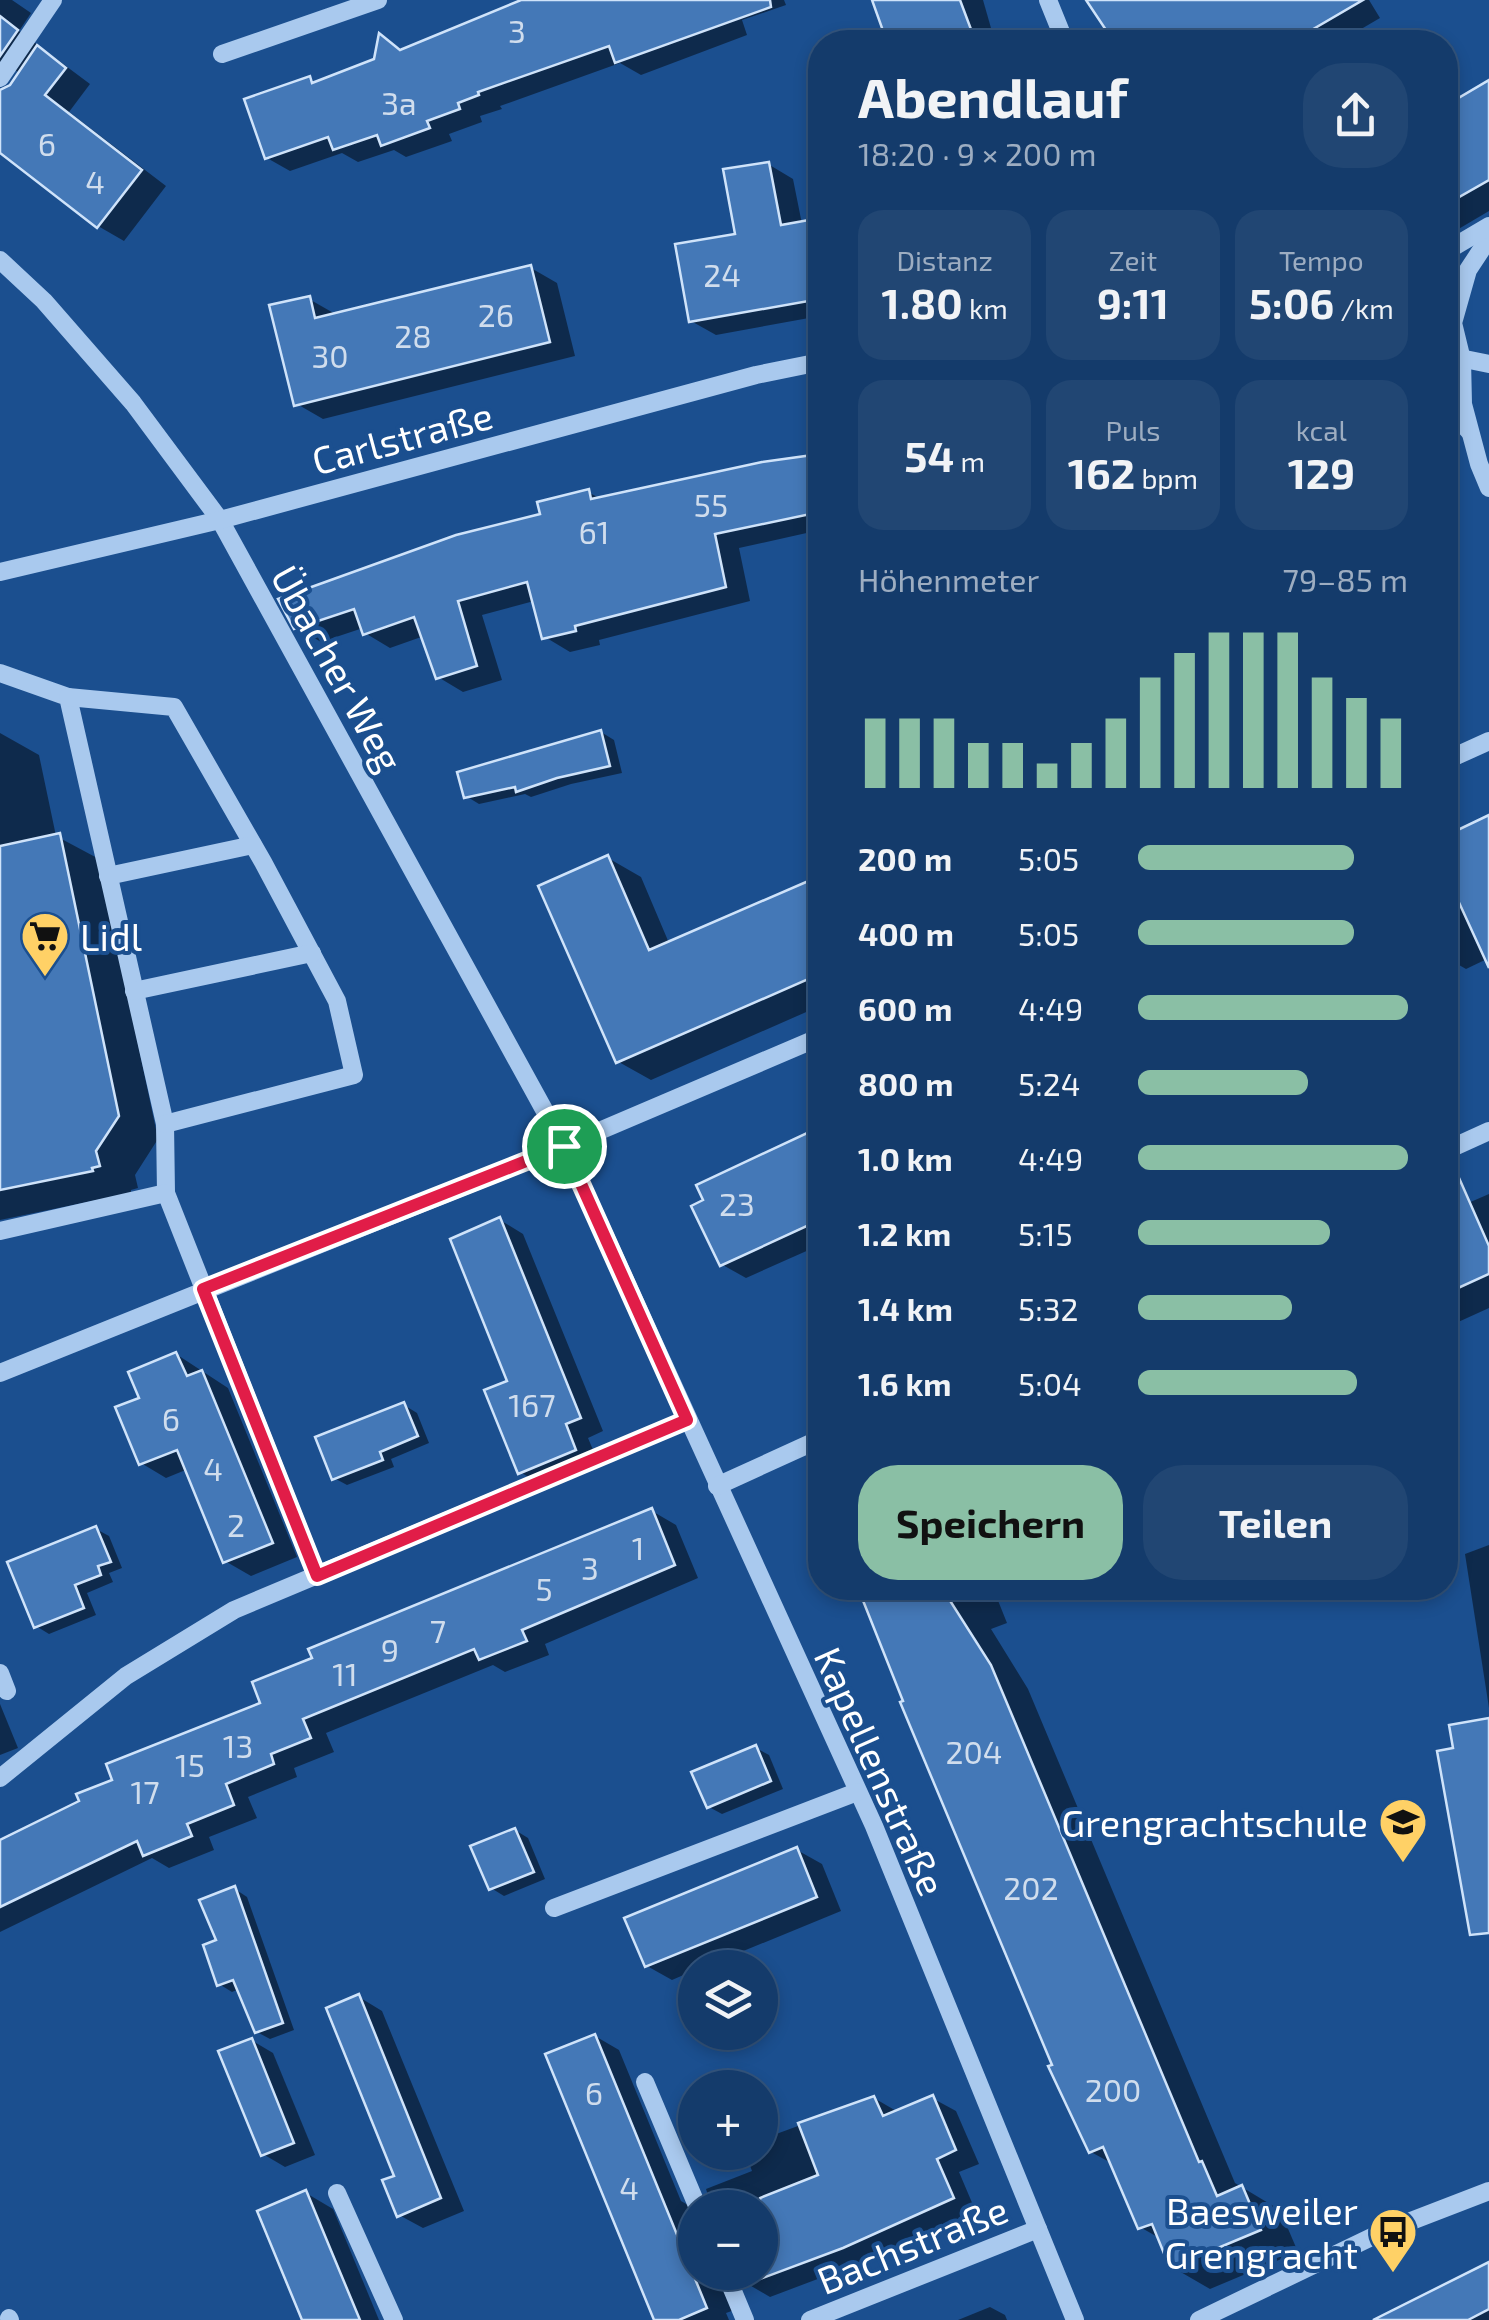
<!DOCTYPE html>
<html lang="de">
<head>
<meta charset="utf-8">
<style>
	body { margin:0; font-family:"Exo 2",sans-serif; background:#214673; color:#f1f3f6; height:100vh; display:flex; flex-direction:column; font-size:38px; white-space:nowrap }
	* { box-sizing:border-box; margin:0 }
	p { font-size:32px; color:#9dadc1 }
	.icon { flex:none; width:55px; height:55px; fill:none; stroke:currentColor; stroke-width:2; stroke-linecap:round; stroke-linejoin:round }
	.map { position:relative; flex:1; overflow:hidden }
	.details { position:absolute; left:808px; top:30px; width:650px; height:1570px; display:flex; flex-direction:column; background:#143b6b; border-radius:40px; box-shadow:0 5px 15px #0003,0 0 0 2px #33557e }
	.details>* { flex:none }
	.tools { position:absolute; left:678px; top:1950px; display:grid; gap:20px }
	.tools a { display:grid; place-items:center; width:100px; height:100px; border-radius:50%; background:#143b6b; box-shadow:0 5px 15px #0003,0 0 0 2px #33557e; font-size:50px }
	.pin { position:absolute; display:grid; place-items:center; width:85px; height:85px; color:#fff; margin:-42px; border:5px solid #fff; border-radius:50%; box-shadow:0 2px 10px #0007 }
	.round { display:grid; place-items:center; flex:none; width:105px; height:105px; border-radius:40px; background:#214673 }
	.headline { display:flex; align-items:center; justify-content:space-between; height:170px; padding:0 50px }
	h1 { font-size:55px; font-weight:700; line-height:75px }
	.metrics { display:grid; grid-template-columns:repeat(3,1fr); gap:15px; height:170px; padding:10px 50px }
	.metrics div { display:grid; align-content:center; border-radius:25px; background:#214673; text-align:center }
	.metrics b { font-size:42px; font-weight:700 }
	.metrics small { font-size:28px; font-weight:400 }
	.metrics p { font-size:28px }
	.chart { height:280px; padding:20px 50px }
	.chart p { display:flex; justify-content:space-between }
	.chart svg { width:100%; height:180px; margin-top:10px; stroke:#8abfa5; stroke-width:6 }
	.button { display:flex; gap:20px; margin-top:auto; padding:20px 50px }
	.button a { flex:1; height:115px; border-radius:40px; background:#8abfa5; color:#111; font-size:40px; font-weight:700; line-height:115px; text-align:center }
	.button a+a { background:#214673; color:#f1f3f6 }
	ul { padding:0 50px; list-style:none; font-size:32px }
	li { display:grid; grid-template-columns:160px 120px 1fr; align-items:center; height:75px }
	li i { height:25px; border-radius:12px; background:#8abfa5 }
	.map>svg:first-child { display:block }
	.shadow { fill:#0007 }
	.building { fill:#4478b7; stroke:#cfe3fa; stroke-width:2.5 }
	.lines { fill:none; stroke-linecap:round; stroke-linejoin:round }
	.minor { stroke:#a9c9ee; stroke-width:18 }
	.route-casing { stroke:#fff; stroke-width:20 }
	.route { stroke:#e11d48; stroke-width:12 }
	.labels { text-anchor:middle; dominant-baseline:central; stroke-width:8; stroke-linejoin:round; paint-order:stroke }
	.number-label { font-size:32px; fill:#d0dded }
	.street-label { font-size:38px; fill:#fff; stroke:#1b4f8f }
	.poi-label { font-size:38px; fill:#fff; stroke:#1b4f8f; text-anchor:end }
</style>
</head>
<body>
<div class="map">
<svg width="1489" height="2320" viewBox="0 0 1489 2320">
	<rect width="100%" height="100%" fill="#1b4f8f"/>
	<!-- shadow -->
	<g class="shadow">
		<path d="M 0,0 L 12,0 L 31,13 L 19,31 L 90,84 L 69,112 L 166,186 L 124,241 L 98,226 L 21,74 L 12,68 L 0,86 Z"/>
		<path d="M 528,0 L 784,0 L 786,5 L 742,20 L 747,35 L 641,75 L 620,63 L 500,106 L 502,109 L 480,116 L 482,122 L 449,134 L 452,141 L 406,157 L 394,150 L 358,162 L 342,153 L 290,171 L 267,158 L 309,79 L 317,83 L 376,61 L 381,37 L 405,51 Z"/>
		<path d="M 874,0 L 983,0 L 995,42 L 890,42 Z"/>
		<path d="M 1102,0 L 1369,0 L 1380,18 L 1339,42 L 1193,42 L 1209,32 L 1207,27 L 1184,42 L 1117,42 L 1093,6 Z"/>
		<path d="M 1489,83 L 1489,211 L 1445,237 L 1445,109 Z"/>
		<path d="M 768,164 L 793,179 L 802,224 L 820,221 L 820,316 L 716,335 L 691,321 L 738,236 Z"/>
		<path d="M 531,268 L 557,283 L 575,356 L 323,419 L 297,404 L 309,299 L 337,315 Z"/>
		<path d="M 820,456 L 820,530 L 739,548 L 750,601 L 599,640 L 600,645 L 570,652 L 545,637 L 534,601 L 482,615 L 502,680 L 463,692 L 438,677 L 424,636 L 390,648 L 365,633 L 363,628 L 321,642 L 296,627 L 543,516 L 588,492 L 601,499 Z"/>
		<path d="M 601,732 L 614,740 L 622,773 L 571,784 L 531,797 L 525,794 L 479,804 L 466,796 Z"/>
		<path d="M 0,733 L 39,755 L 56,836 L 99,859 L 158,1139 L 135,1175 L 138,1188 L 131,1190 L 131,1193 L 0,1220 Z"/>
		<path d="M 1489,816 L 1489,958 L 1466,969 L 1445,957 L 1445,837 Z"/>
		<path d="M 608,858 L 641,877 L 669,943 L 820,879 L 820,1006 L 651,1080 L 617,1061 Z"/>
		<path d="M 820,1134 L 820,1245 L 746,1278 L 721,1264 Z"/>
		<path d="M 1489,1194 L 1489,1308 L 1445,1328 L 1445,1213 Z"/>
		<path d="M 500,1220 L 523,1234 L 603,1431 L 588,1438 L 599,1464 L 544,1486 L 520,1472 Z"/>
		<path d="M 176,1354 L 228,1388 L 297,1557 L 251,1576 L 225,1561 L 188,1469 L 166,1478 L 141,1463 L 142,1399 Z"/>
		<path d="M 404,1405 L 417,1413 L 429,1443 L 391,1459 L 394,1467 L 347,1485 L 334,1478 Z"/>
		<path d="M 652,1511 L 676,1525 L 698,1578 L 545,1644 L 549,1655 L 505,1672 L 493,1665 L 326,1733 L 334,1752 L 294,1768 L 297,1777 L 248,1797 L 257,1818 L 209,1837 L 214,1850 L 169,1868 L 152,1858 L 0,1932 L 0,1843 L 264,1704 Z"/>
		<path d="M 96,1529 L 109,1536 L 122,1568 L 109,1573 L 113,1582 L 87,1593 L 96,1615 L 49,1634 L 36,1626 Z"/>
		<path d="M 1489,1545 L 1489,1708 L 1465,1554 Z"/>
		<path d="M 860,1588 L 993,1588 L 1007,1623 L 991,1629 L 1028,1689 L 1235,2183 L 1280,2210 L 1298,2252 L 1210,2289 L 1172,2267 L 1161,2239 L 1140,2227 L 1113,2164 L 1091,2152 Z"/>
		<path d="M 0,1704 L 18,1748 L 0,1755 Z"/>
		<path d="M 756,1748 L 769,1755 L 783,1789 L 722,1814 L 709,1807 Z"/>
		<path d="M 515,1830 L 528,1838 L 545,1879 L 504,1896 L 491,1888 Z"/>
		<path d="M 797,1850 L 822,1864 L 841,1911 L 702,1968 L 695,1968 L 695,1970 L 672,1980 L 647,1966 Z"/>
		<path d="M 235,1889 L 247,1897 L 294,2030 L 270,2039 L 257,2032 L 239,1989 L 232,1992 L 219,1984 Z"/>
		<path d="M 359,1997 L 382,2011 L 464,2211 L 423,2228 L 399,2215 L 397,2177 Z"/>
		<path d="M 595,2036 L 619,2050 L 681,2201 L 695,2209 L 695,2272 L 760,2272 L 760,2208 L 712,2208 L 706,2189 L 752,2171 L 745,2152 L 760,2152 L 760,2140 L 874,2098 L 898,2112 L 932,2098 L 956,2111 L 979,2164 L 959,2172 L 976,2212 L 868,2260 L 770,2297 L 746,2283 L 743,2276 L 735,2286 L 743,2307 L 726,2313 L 729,2320 L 657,2320 Z"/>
		<path d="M 251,2040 L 273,2053 L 315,2155 L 285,2167 L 263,2154 Z"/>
		<path d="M 306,2193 L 333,2209 L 379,2320 L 305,2320 Z"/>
		<path d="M 1489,2265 L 1489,2320 L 1444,2320 Z"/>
		<path d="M 990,2307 L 1005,2315 L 1007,2320 L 958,2320 Z"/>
	</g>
	<!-- building -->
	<g class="building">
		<path d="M 521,0 L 770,0 L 771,7 L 615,63 L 609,46 L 478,92 L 479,95 L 458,103 L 460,109 L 427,121 L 430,128 L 381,146 L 377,135 L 333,150 L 328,137 L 265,159 L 244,99 L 310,76 L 312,83 L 374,59 L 379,33 L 400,50 Z"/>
		<path d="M 872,0 L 960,0 L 972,32 L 943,42 L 887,42 Z"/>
		<path d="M 1086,0 L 1363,0 L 1291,42 L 1114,42 Z"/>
		<path d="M 0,16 L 18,30 L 0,56 Z"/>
		<path d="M 37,45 L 66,68 L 45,95 L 142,170 L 97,228 L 0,153 L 0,90 L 10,85 Z"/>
		<path d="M 1489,80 L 1489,180 L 1445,205 L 1445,106 Z"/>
		<path d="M 769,162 L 781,225 L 820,218 L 820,299 L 689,322 L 675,244 L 735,234 L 723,169 Z"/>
		<path d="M 531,265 L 550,342 L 294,406 L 269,305 L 310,296 L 315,318 Z"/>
		<path d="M 820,454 L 820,512 L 715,534 L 726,587 L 575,626 L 576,631 L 542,639 L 527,582 L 458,601 L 477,666 L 436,679 L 414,617 L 363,635 L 354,609 L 294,629 L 278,599 L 456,535 L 540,514 L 537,502 L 589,489 L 591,499 L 762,462 Z"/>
		<path d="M 601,730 L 610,766 L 557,778 L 516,792 L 515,787 L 464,798 L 457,772 Z"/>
		<path d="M 1489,815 L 1489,968 L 1445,872 L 1445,836 Z"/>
		<path d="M 60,833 L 119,1116 L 96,1151 L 100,1166 L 92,1168 L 93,1171 L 0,1190 L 0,846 Z"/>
		<path d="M 608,855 L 649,950 L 820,876 L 820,974 L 616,1063 L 538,886 Z"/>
		<path d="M 820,1127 L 820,1220 L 720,1266 L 691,1206 L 703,1200 L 696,1185 Z"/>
		<path d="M 1452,1162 L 1489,1246 L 1489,1274 L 1445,1294 L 1445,1163 Z"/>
		<path d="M 500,1217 L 581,1418 L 566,1424 L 576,1450 L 518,1474 L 484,1390 L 507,1381 L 450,1239 Z"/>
		<path d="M 176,1352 L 187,1376 L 202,1370 L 273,1543 L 223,1563 L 177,1450 L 139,1465 L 115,1407 L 139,1398 L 128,1372 Z"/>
		<path d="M 404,1402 L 418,1436 L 380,1452 L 383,1460 L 332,1480 L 315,1437 Z"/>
		<path d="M 652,1508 L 675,1565 L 522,1630 L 527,1641 L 479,1660 L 474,1649 L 303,1719 L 311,1738 L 271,1754 L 274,1764 L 226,1784 L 234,1805 L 187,1824 L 192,1836 L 143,1856 L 137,1841 L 0,1907 L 0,1840 L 79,1801 L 76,1794 L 112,1780 L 106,1764 L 260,1703 L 252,1682 L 312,1658 L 308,1649 Z"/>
		<path d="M 96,1526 L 111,1562 L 98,1566 L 101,1575 L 75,1585 L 84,1608 L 34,1628 L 7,1562 Z"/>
		<path d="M 858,1588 L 942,1588 L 991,1665 L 1199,2162 L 1202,2161 L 1217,2196 L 1242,2185 L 1261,2230 L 1170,2268 L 1152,2224 L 1138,2229 L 1103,2147 L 1089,2153 L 1048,2066 L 1052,2065 L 900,1702 L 903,1701 Z"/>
		<path d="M 1489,1718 L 1489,1933 L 1470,1935 L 1437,1751 L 1453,1748 L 1449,1725 Z"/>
		<path d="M 756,1745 L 771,1781 L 707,1808 L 691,1772 Z"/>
		<path d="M 515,1828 L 534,1872 L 489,1890 L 470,1846 Z"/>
		<path d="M 797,1847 L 817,1897 L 645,1967 L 624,1918 Z"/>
		<path d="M 235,1886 L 283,2023 L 255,2033 L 233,1980 L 217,1986 L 203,1945 L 216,1940 L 199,1900 Z"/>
		<path d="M 359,1994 L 441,2198 L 397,2217 L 382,2180 L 394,2176 L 326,2008 Z"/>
		<path d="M 595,2034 L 707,2308 L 679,2320 L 654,2320 L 545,2054 Z"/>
		<path d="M 252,2038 L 294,2143 L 261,2156 L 218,2051 Z"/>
		<path d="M 933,2095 L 956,2150 L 937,2159 L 954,2198 L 843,2248 L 760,2279 L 760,2198 L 818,2175 L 798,2123 L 874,2096 L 883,2116 Z"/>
		<path d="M 306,2190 L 330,2248 L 360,2320 L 302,2320 L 257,2211 Z"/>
		<path d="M 1489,2262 L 1489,2309 L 1468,2320 L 1373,2320 Z"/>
	</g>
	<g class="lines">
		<!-- minor -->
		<g class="minor">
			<path d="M 1048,0 L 1065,42"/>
			<path d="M 222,54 L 378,0"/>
			<path d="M 0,78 L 53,0"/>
			<path d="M 1489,238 L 1468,270 L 1453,323 L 1462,360 L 1463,404 L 1479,464 L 1489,488"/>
			<path d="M 1445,252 L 1489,226"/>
			<path d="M 0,260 L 44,301 L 133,403 L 220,520 L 564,1146 L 874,1826 L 1075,2320"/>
			<path d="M 1445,355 L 1489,364"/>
			<path d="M 1445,405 L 1469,431"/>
			<path d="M 0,572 L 220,520 L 756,375 L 820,362"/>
			<path d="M 0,673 L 68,697 L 165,1124 L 166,1193 L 317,1575"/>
			<path d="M 68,697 L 174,707 L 263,862 L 337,1001 L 354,1075 L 165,1124"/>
			<path d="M 1445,761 L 1489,741"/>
			<path d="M 108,876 L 253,845"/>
			<path d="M 134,991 L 312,953"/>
			<path d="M 1445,1151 L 1489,1131"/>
			<path d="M 0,1231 L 166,1193"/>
			<path d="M 0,1373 L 564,1146 L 820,1037"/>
			<path d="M 717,1486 L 820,1439"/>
			<path d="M 0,1673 L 7,1691"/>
			<path d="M 0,1778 L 126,1676 L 234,1610 L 687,1420"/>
			<path d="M 554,1908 L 857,1792"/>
			<path d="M 645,2082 L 698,2208"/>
			<path d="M 337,2193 L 394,2320"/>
			<path d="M 725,2272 L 745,2320"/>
			<path d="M 9,2318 L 10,2320"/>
			<path d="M 810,2320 L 1038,2229"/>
			<path d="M 1199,2320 L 1380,2233 L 1489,2191"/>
		</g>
	</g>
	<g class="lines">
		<!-- route casing -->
		<g class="route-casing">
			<path id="route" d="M 564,1146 L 687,1420 L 317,1576 L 203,1289 Z"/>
		</g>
		<!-- route -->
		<use href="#route" class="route"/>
	</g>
	<!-- icons -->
	<defs>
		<g id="supermarket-pin" transform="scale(2.5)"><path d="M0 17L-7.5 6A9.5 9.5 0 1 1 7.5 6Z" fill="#ffd166" stroke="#1b4f8f"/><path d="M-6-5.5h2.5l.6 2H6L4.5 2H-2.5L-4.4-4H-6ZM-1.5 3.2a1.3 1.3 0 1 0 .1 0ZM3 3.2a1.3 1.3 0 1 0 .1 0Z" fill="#111"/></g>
		<g id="school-pin" transform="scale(2.5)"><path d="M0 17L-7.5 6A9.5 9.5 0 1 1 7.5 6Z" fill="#ffd166" stroke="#1b4f8f"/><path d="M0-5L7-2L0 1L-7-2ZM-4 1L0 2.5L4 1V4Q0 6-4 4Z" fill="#111"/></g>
		<g id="bus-pin" transform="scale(2.5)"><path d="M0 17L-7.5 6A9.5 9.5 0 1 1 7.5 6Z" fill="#ffd166" stroke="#1b4f8f"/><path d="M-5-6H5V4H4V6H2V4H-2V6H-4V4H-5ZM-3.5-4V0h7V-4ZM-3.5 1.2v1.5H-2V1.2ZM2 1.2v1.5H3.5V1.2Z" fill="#111"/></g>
	</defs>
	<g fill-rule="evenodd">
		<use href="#supermarket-pin" x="45" y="936"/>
		<use href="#school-pin" x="1403" y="1822"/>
		<use href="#bus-pin" x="1393" y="2232"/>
	</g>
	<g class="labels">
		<!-- number labels -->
		<g class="number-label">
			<text x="517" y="30">3</text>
			<text x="399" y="102">3a</text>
			<text x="47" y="143">6</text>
			<text x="95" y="181">4</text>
			<text x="722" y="274">24</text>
			<text x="496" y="314">26</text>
			<text x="413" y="335">28</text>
			<text x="330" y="355">30</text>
			<text x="711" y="504">55</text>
			<text x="594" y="531">61</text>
			<text x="737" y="1203">23</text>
			<text x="532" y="1404">167</text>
			<text x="171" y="1418">6</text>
			<text x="213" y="1468">4</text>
			<text x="236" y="1524">2</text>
			<text x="638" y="1547">1</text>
			<text x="590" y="1567">3</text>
			<text x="544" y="1588">5</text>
			<text x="438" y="1630">7</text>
			<text x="390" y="1649">9</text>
			<text x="345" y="1673">11</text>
			<text x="238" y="1745">13</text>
			<text x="974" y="1751">204</text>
			<text x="190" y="1764">15</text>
			<text x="145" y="1791">17</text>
			<text x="1031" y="1887">202</text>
			<text x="1113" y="2089">200</text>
			<text x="594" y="2092">6</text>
			<text x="629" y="2187">4</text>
		</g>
		<!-- street labels -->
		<g class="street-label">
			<text transform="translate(402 437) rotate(-15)">Carlstraße</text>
			<text transform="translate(338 668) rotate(61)">Übacher Weg</text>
			<text transform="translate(881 1771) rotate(66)">Kapellenstraße</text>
			<text transform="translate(912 2244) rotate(-22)">Bachstraße</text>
		</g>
		<!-- poi labels -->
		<g class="poi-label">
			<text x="80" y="936" text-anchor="start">Lidl</text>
			<text x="1368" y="1822">Grengrachtschule</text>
			<text x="1358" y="2210">Baesweiler<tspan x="1358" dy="44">Grengracht</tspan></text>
		</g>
	</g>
</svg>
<div class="tools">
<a><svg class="icon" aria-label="layers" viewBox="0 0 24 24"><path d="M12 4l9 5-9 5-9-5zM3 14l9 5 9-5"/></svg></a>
<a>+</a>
<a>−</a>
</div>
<div class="pin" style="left:564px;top:1146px;background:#1e9e55"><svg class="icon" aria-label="arrive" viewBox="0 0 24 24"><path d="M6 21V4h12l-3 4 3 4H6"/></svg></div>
<section class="details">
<div class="headline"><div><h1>Abendlauf</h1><p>18:20 · 9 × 200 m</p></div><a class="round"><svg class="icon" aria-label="share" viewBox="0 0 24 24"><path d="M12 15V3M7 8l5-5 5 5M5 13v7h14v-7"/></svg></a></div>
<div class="metrics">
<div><p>Distanz</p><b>1.80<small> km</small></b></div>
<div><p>Zeit</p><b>9:11</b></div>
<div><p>Tempo</p><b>5:06<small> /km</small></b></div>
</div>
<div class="metrics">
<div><b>54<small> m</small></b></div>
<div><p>Puls</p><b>162<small> bpm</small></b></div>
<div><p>kcal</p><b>129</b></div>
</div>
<div class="chart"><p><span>Höhenmeter</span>79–85 m</p>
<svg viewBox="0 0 160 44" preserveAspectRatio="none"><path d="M5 44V27M15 44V27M25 44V27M35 44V33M45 44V33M55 44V38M65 44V33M75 44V27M85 44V17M95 44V11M105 44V6M115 44V6M125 44V6M135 44V17M145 44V22M155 44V27"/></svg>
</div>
<ul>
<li><b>200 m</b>5:05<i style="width:80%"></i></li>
<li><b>400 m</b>5:05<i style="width:80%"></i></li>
<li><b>600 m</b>4:49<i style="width:100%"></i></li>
<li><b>800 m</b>5:24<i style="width:63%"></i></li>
<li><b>1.0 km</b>4:49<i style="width:100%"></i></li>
<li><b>1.2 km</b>5:15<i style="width:71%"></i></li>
<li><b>1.4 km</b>5:32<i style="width:57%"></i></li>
<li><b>1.6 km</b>5:04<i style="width:81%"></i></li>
</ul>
<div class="button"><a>Speichern</a><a>Teilen</a></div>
</section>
</div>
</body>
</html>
